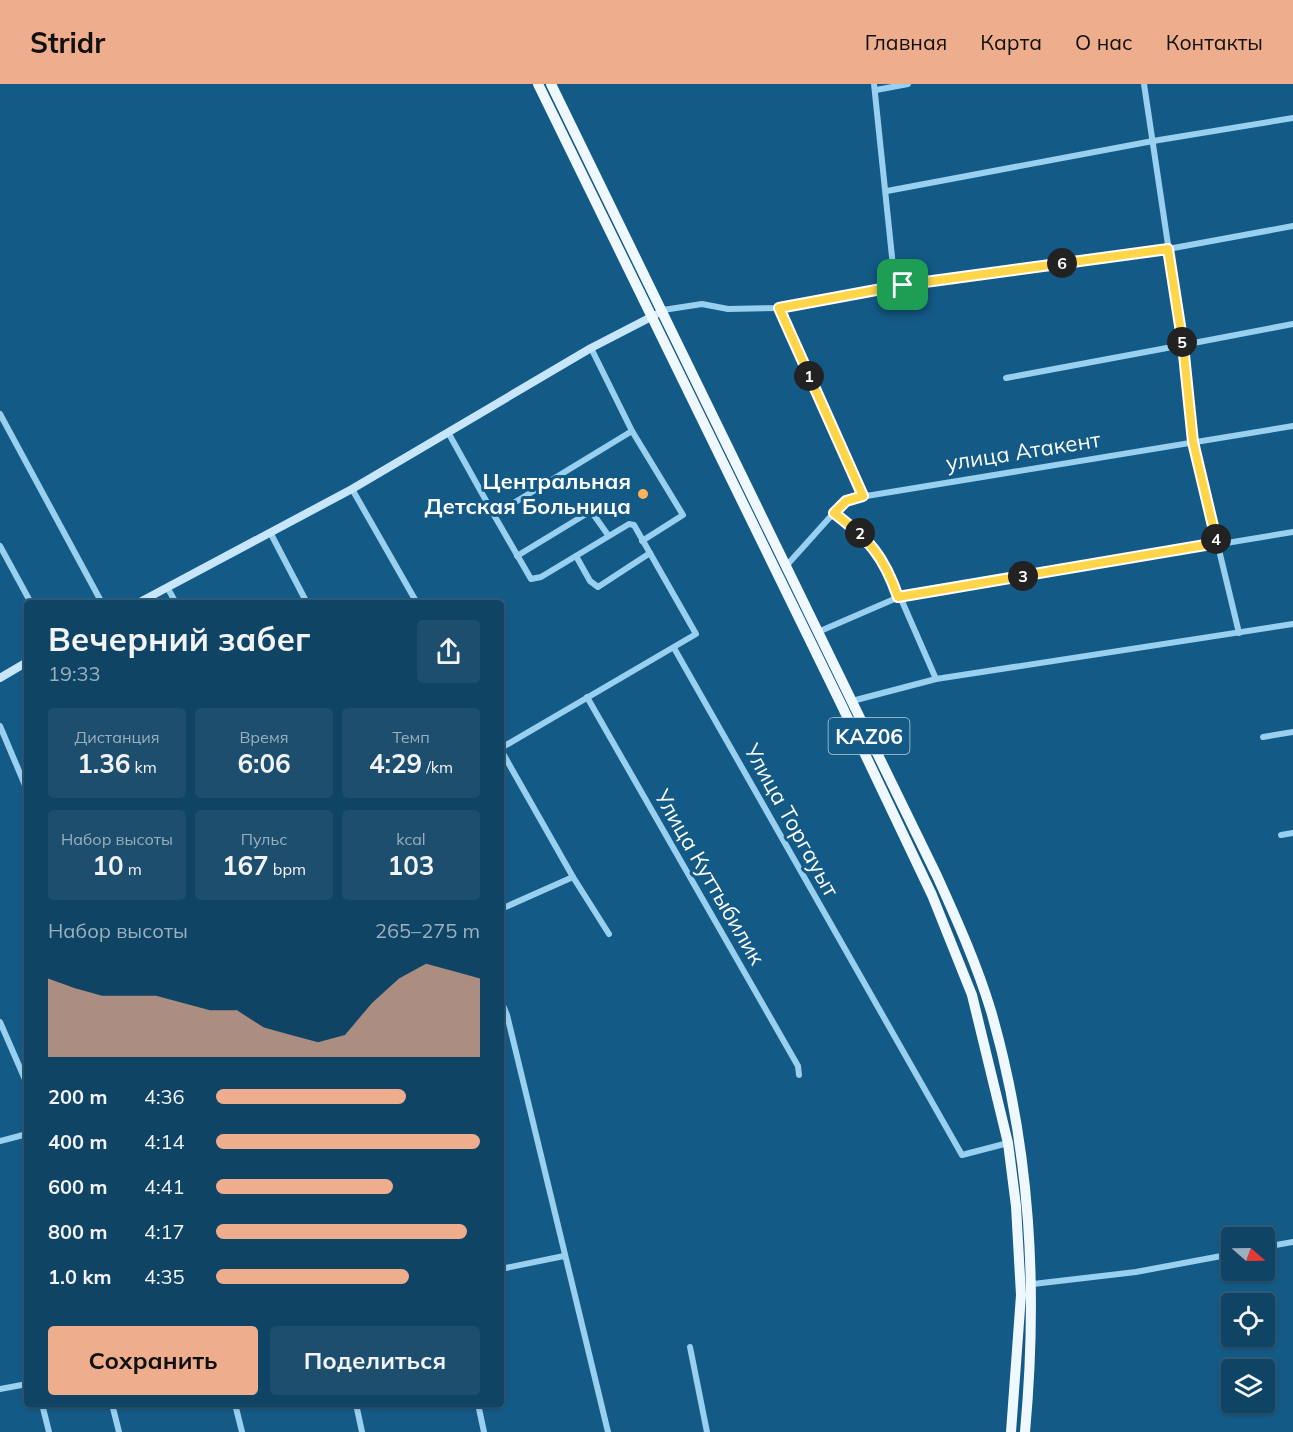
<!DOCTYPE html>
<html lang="ru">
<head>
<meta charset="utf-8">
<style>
	body { margin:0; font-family:Mulish,sans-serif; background:#1d4e6e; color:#f1f3f6; height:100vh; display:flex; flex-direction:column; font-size:22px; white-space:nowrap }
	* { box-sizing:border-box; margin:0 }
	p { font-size:20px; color:#9bb0bf }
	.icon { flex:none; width:33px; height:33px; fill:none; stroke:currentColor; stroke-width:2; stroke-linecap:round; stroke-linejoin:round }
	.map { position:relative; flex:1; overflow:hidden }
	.details { position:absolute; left:24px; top:516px; width:480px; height:807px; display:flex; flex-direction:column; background:#0f4465; border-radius:6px; box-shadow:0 2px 4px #0004,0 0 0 2px #2f5c79 }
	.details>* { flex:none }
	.needle { width:39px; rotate:110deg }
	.controls { position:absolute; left:1221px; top:1143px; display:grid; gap:12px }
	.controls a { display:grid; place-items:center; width:54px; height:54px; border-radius:6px; background:#0f4465; box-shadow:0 2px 4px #0004,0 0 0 2px #2f5c79; font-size:30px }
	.pin { position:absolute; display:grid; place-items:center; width:51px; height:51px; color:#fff; margin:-26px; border-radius:12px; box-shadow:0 3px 9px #0006 }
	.km { position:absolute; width:30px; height:30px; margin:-15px; border-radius:50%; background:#222; color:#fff; font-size:16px; line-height:30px; text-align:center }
	.round { display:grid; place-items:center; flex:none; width:63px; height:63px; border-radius:6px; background:#1d4e6e }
	.overview { display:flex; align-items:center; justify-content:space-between; height:102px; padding:0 24px }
	h1 { font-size:33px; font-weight:700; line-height:45px }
	.stats { display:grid; grid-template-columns:repeat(3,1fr); gap:9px; height:102px; padding:6px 24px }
	.stats div { display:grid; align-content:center; border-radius:6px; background:#1d4e6e; text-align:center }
	.stats b { font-size:26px; font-weight:700 }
	.stats small { font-size:16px; font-weight:400 }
	.stats p { font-size:16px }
	.chart { height:168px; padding:12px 24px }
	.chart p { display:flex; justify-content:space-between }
	.chart svg { width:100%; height:108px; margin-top:6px; fill:#eead8d; opacity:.7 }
	.action { display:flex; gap:12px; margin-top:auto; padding:12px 24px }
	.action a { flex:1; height:69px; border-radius:6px; background:#eead8d; color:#111; font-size:24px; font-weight:700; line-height:69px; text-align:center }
	.action a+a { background:#1d4e6e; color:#f1f3f6 }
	ul { padding:0 24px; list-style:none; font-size:20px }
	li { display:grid; grid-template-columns:96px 72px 1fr; align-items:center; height:45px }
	li i { height:15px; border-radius:8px; background:#eead8d }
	header { display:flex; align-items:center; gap:36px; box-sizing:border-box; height:84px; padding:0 30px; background:#eead8d; color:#111 }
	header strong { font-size:28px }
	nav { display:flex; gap:33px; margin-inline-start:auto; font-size:21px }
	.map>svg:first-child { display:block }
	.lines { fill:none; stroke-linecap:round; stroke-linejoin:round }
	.minor { stroke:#99cfef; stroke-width:6 }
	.secondary { stroke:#c7e6fa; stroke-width:8 }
	.trunk { stroke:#f0f8ff; stroke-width:10 }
	.route-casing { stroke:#fff; stroke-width:12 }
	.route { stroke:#ffd54a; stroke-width:8 }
	.poi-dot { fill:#ffb257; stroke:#145a87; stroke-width:2 }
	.labels { text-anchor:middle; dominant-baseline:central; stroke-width:6; stroke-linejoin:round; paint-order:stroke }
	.shield { fill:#145a87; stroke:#b8cedb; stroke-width:1.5 }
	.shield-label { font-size:21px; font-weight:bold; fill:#fff }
	.street-label { font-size:22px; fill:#fff; stroke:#145a87 }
	.poi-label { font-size:22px; font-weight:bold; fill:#fff; stroke:#145a87; text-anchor:end }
</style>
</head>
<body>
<header>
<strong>Stridr</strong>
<nav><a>Главная</a><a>Карта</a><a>О нас</a><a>Контакты</a></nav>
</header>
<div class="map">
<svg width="1293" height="1348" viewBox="0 0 1293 1348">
	<rect width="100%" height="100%" fill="#145a87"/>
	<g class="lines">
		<!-- minor -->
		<g class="minor">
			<path d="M 874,0 L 894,192 L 903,201"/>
			<path d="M 876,6 L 908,0"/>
			<path d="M 887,107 L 1153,57 L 1293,34"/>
			<path d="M 779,224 L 863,412"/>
			<path d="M 663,226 L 702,220 L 728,225 L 779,224 L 903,201 L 1168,165 L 1293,142"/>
			<path d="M 591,264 L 632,347 L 683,431 L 642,457"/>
			<path d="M 1006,294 L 1183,261 L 1144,0"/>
			<path d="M 0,330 L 102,519"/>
			<path d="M 449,350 L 494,431"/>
			<path d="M 352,405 L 417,519"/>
			<path d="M 834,429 L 863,451 L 884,476 L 936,595"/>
			<path d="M 271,450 L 307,519"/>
			<path d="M 0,462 L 31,519"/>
			<path d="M 517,472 L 591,427 L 608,451"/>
			<path d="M 576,472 L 590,497 L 598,503 L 650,469"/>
			<path d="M 787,481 L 840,422 L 854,414 L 1293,342"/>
			<path d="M 167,503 L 176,519"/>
			<path d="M 818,548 L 899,513 L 1293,448"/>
			<path d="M 1239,549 L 1193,358 L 1183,261 L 1293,240"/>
			<path d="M 674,564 L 962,1071 L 1008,1059"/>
			<path d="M 587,613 L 798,982 L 799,991"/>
			<path d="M 852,617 L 936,595 L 1293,540"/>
			<path d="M 0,642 L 27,706"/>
			<path d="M 1263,653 L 1293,648"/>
			<path d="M 501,664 L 696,550 L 634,441 L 629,440 L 541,493 L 531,495 L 494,431 L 632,347"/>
			<path d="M 501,666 L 573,793 L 609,850"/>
			<path d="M 1281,751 L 1293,749"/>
			<path d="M 501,825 L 573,793"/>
			<path d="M 501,916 L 507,931 L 608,1348"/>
			<path d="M 0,938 L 27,1000"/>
			<path d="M 0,1057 L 27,1050"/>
			<path d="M 1264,1163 L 1293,1158"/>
			<path d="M 501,1185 L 564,1172"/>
			<path d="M 1033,1200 L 1136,1188 L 1232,1170"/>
			<path d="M 690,1263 L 707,1348"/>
			<path d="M 0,1305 L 27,1300"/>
			<path d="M 42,1320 L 49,1348"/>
			<path d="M 112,1320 L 119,1348"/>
			<path d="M 235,1320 L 242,1348"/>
			<path d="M 356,1320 L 362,1348"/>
			<path d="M 478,1320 L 484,1348"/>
		</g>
		<!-- secondary -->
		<g class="secondary">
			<path d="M 138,519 L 352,405 L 591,264 L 655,231"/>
			<path d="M 0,594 L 27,578"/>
		</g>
		<!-- trunk -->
		<g class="trunk">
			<path d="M 538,0 L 842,622 L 932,811 L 972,911 L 1008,1059 L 1016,1122 L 1021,1211 L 1011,1348"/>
			<path d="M 551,0 L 937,792 C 957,836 977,881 991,927 C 1031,1066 1038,1205 1025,1348"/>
		</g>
	</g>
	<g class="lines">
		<!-- route casing -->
		<g class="route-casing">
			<path id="route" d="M 1168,165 L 1183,261 L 1193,358 L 1217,459 L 898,513 C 883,470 869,456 834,429 L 846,417 L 863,412 L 779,224 L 903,201 Z"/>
		</g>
		<!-- route -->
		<use href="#route" class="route"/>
	</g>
	<!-- markers -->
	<circle class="poi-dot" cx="643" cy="410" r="6"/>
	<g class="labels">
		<!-- shield labels -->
		<rect class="shield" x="828.5" y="634" width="81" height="36" rx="4.5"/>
		<g class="shield-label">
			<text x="869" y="652">KАZ06</text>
		</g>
		<!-- street labels -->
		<g class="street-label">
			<text transform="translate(1023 367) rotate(-9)">улица Атакент</text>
			<text transform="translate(792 736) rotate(61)">Улица Торгауыт</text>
			<text transform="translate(710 793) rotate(60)">Улица Куттыбилик</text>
		</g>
		<!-- poi labels -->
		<g class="poi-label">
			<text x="631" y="397">Центральная<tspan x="631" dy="25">Детская Больница</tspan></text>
		</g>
	</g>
</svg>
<div class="controls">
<a><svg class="needle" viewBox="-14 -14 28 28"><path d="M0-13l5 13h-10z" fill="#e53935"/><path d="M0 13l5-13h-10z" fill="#9bb0bf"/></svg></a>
<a><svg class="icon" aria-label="locate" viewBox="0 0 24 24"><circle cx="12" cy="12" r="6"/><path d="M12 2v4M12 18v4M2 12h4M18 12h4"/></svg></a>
<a><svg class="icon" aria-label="layers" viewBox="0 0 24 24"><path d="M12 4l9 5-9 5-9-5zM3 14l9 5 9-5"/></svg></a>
</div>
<div class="pin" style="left:903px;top:201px;background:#1e9e55"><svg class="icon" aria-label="arrive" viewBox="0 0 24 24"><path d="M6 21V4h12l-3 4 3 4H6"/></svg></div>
<b class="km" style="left:809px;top:292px">1</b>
<b class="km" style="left:860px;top:449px">2</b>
<b class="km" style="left:1023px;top:492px">3</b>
<b class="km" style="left:1216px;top:455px">4</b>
<b class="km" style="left:1182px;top:258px">5</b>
<b class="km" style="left:1062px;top:179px">6</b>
<section class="details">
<div class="overview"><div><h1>Вечерний забег</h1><p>19:33</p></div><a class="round"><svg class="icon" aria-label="share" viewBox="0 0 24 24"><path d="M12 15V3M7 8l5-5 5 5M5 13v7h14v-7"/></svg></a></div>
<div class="stats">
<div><p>Дистанция</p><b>1.36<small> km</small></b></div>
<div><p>Время</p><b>6:06</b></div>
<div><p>Темп</p><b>4:29<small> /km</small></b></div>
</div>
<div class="stats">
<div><p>Набор высоты</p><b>10<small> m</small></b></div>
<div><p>Пульс</p><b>167<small> bpm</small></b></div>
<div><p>kcal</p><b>103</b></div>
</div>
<div class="chart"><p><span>Набор высоты</span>265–275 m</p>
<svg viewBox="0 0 160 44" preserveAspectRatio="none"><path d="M0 44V12L10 16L20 19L30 19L40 19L50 22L60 25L70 25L80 32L90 35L100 38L110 35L120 22L130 12L140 6L150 9L160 12V44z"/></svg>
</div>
<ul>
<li><b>200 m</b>4:36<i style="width:72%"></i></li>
<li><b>400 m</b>4:14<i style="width:100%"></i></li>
<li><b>600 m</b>4:41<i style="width:67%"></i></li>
<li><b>800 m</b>4:17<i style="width:95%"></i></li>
<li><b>1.0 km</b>4:35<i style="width:73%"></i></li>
</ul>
<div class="action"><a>Сохранить</a><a>Поделиться</a></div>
</section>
</div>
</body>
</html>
